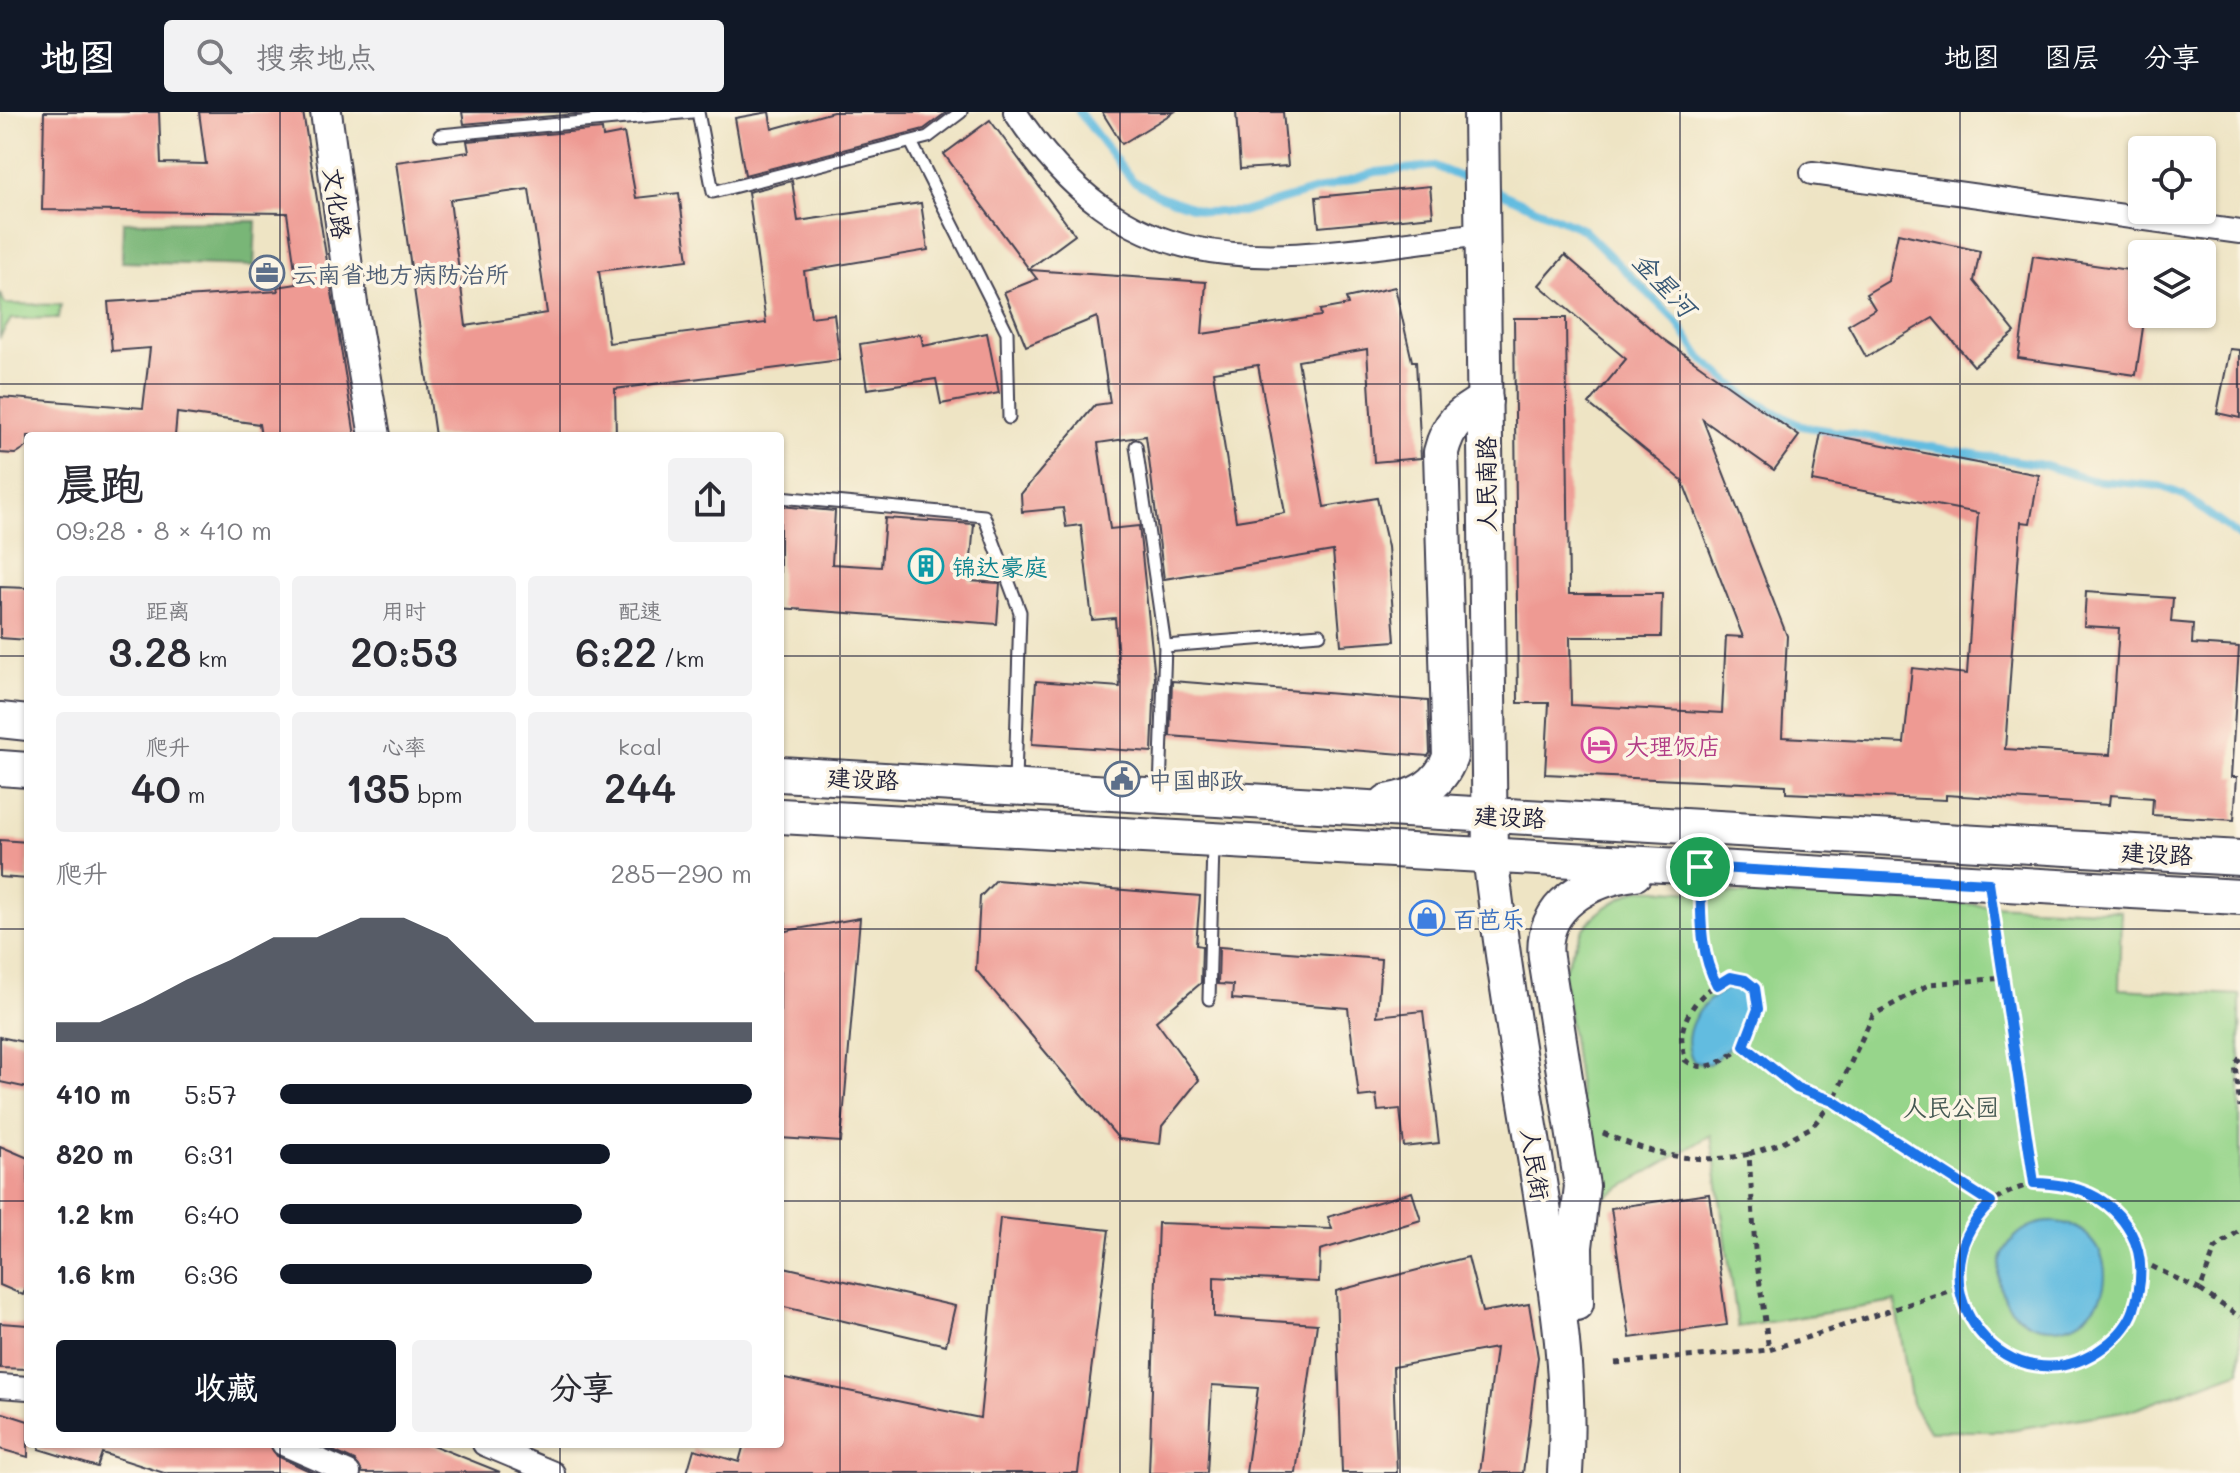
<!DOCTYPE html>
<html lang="zh">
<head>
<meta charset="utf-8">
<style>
	body { margin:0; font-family:Mali,"LXGW WenKai TC",sans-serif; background:#f2f2f3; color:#2b2b33; height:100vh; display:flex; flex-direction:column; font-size:30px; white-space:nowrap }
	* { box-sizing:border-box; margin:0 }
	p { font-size:26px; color:#7c7c81 }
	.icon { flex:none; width:44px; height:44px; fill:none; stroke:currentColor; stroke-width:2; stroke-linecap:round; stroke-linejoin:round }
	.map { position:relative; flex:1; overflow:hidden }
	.sheet { position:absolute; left:24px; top:320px; width:760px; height:1016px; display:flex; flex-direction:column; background:#fff; border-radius:8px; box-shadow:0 2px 6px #0004 }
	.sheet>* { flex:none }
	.controls { position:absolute; left:2128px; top:24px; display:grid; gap:16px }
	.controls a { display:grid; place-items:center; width:88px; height:88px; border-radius:8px; background:#fff; box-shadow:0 2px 6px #0004; font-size:40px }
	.pin { position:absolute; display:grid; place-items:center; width:68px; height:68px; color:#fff; margin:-34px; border:4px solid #fff; border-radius:50%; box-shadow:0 2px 8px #0007 }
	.round { display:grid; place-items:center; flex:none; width:84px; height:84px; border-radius:8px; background:#f2f2f3 }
	.headline { display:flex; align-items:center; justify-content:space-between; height:136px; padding:0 32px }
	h1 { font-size:44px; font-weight:600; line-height:60px }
	.stats { display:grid; grid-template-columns:repeat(3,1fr); gap:12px; height:136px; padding:8px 32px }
	.stats div { display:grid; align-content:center; border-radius:8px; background:#f2f2f3; text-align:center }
	.stats b { font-size:40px; font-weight:600 }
	.stats small { font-size:22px; font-weight:400 }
	.stats p { font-size:22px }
	.chart { height:224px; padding:16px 32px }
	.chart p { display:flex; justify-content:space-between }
	.chart svg { width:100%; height:144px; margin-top:8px; fill:#111827; opacity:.7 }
	.primary-button { display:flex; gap:16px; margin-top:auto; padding:16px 32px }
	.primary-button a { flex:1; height:92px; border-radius:8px; background:#111827; color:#fff; font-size:32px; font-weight:600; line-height:92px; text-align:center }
	.primary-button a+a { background:#f2f2f3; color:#2b2b33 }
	ul { padding:0 32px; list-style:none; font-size:26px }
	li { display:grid; grid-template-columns:128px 96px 1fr; align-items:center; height:60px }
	li i { height:20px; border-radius:10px; background:#111827 }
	header { display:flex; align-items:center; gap:48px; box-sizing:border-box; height:112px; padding:0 40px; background:#111827; color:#fff }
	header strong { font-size:38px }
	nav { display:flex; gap:44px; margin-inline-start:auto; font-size:28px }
	.search { width:560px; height:72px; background:#f2f2f3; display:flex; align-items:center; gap:20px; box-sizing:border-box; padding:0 28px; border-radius:8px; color:#7c7c81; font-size:30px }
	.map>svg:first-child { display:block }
	.green { fill:#97d58b; stroke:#5c7c63; stroke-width:2 }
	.forest { fill:#79b677; stroke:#4e6c59; stroke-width:2 }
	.water { fill:#62bce0; stroke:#426f8e; stroke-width:2 }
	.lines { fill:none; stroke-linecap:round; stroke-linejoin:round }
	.stream { stroke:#62bce0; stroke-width:8 }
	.building { fill:#ee9a93; fill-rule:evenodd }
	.lane-casing { stroke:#413f50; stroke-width:15 }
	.street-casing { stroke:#413f50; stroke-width:26 }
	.secondary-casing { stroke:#413f50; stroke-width:34 }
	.primary-casing { stroke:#413f50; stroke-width:38 }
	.path { stroke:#413f50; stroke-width:5; stroke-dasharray:6 6; stroke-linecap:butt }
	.lane { stroke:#fff; stroke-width:11 }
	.street { stroke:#fff; stroke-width:22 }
	.secondary { stroke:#fff; stroke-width:30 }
	.primary { stroke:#fff; stroke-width:34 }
	.route-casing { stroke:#fff; stroke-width:16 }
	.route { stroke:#1a73e8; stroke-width:10 }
	.grid { fill:none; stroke:#22223b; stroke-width:2; stroke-opacity:0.55 }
	.labels { text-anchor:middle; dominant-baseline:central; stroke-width:7; stroke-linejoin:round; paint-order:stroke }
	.street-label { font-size:24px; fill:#22223b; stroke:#fcf5e5 }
	.service-label { font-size:24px; fill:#4e5e75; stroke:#fcf5e5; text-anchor:start }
	.culture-label { font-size:24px; fill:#0d838f; stroke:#fcf5e5; text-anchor:start }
	.hotel-label { font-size:24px; fill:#b23c85; stroke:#fcf5e5; text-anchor:start }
	.shop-label { font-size:24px; fill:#366cbe; stroke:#fcf5e5; text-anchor:start }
	.park-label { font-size:24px; fill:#455853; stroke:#fcf5e5 }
	.water-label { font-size:26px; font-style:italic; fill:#385875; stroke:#fcf5e5 }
</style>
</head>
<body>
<header>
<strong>地图</strong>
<div class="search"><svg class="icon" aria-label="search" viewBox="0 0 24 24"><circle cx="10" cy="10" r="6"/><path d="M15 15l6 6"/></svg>搜索地点</div>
<nav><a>地图</a><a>图层</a><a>分享</a></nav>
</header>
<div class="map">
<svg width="2240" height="1361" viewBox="0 0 2240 1361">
	<rect width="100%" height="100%" fill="#fcf5e5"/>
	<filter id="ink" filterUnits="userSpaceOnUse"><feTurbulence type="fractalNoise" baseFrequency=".0125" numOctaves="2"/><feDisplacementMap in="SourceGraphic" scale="16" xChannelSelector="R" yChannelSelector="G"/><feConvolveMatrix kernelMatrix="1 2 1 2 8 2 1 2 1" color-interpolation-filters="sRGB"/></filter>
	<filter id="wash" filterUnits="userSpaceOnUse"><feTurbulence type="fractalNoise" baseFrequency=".006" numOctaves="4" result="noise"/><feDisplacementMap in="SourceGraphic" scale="32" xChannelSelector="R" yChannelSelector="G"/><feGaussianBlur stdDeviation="1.8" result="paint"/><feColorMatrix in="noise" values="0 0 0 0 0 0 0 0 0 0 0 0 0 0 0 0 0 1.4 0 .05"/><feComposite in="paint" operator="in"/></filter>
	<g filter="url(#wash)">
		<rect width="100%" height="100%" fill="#eee4c4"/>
		<!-- green -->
		<g class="green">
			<path d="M 0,181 L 5,192 L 61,193 L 58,206 L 11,207 L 0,225 Z"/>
			<path d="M 1638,777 L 2121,799 L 2119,877 L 2240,883 L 2240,1259 L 2136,1297 L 2004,1319 L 1929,1319 L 1912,1291 L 1895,1190 L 1738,1215 L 1711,1023 L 1595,1091 L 1563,860 C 1585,809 1588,803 1638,777 Z"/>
		</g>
		<!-- forest -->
		<path class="forest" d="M 256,109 L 254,154 L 122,150 L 123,110 Z"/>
		<!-- water -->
		<g class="water">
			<path d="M 1740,873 L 1750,877 C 1753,912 1736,932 1709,952 L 1694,950 C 1674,918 1709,877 1740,873 Z"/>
			<circle cx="2052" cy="1163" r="53"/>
		</g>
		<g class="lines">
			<!-- stream -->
			<g class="stream">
				<path d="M 1079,0 L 1132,68 L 1160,84 L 1205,100 L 1242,100 L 1376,60 L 1434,54 L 1473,70"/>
				<path d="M 1489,76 L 1584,118 L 1677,210 L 1702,247 L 1748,285 L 1801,314 L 2043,353 L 2091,368 L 2160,374 L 2183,383 L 2240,425"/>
			</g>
		</g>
		<g id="blocks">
			<!-- building -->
			<g class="building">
				<path d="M 44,0 L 159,0 L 161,51 L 206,52 L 199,0 L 303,0 L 355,324 L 261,324 L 259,312 L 177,301 L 175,324 L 28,324 L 28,334 L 15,342 L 0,341 L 0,285 L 143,296 L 150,236 L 112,239 L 108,190 L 278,179 L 277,175 L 297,172 L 287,101 L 42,98 Z"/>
				<path d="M 462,0 L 598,0 L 464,12 Z"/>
				<path d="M 769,0 L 772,17 L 833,0 L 947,0 L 924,17 L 745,63 L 735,6 Z"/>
				<path d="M 1102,0 L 1174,0 L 1122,32 Z"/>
				<path d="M 1236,0 L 1283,0 L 1288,54 L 1240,57 Z"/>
				<path d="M 990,8 L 1075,123 L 1029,157 L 944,42 Z"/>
				<path d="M 602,17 L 603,25 L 624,21 L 636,86 L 679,81 L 688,148 L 599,159 L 609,231 L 766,211 L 748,80 L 792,69 L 798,109 L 921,91 L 928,138 L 804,159 L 811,205 L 834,202 L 840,248 L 615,277 L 616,324 L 435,324 L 396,50 L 469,40 L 467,29 ZM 529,77 L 547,201 L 466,214 L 450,88 Z"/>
				<path d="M 1430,74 L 1433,104 L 1319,115 L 1316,85 Z"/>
				<path d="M 1898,121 L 1980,139 L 1974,169 L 2015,220 L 1974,254 L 1933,206 L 1866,245 L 1848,213 L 1875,197 L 1866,182 L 1888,169 Z"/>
				<path d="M 1565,143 L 1663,227 L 1799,324 L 1774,358 L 1703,308 L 1787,524 L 1782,625 L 1904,631 L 1912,556 L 1967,562 L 1978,401 L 1812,369 L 1821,321 L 2039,363 L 2030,411 L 2021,410 L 2005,637 L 2110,643 L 2119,516 L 2084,514 L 2086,480 L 2173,486 L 2171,510 L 2193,512 L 2192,532 L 2239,535 L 2231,665 L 2237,665 L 2234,708 L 2152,703 L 2153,686 L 2110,683 L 2109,693 L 1946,683 L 1946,688 L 1786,681 L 1786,673 L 1545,662 L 1549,591 L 1518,591 L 1514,206 L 1566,206 L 1569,482 L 1662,482 L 1661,525 L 1570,525 L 1571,593 L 1722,601 L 1726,524 L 1743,525 L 1682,368 L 1589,292 L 1626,247 L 1539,173 Z"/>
				<path d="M 2033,144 L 2142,160 L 2142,202 L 2145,202 L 2136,263 L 2018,246 Z"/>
				<path d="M 1030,158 L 1206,170 L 1202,222 L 1321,204 L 1320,198 L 1348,193 L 1346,186 L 1395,175 L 1412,249 L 1416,249 L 1421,346 L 1374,350 L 1367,237 L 1298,249 L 1324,395 L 1377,386 L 1388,435 L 1395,529 L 1341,533 L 1333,439 L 1164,467 L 1146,324 L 1098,331 L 1110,417 L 1139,414 L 1155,566 L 1152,640 L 1032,632 L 1036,569 L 1120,575 L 1115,506 L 1092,508 L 1081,413 L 1066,415 L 1063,396 L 1022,400 L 1021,382 L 1095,293 L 1110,291 L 1097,205 L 1026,234 L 1004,180 L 1037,167 ZM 1258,253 L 1285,401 L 1236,409 L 1213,260 Z"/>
				<path d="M 987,221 L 999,281 L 941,292 L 936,267 L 867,277 L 860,232 L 921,222 L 923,234 Z"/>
				<path d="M 2230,237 L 2240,238 L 2240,306 L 2217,301 Z"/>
				<path d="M 780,394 L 835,399 L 832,452 L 881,455 L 885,406 L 974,412 L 969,469 L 1000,471 L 997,512 L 780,496 Z"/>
				<path d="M 0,475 L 28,476 L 28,528 L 0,526 Z"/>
				<path d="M 1172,569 L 1428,589 L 1430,641 L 1428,644 L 1170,624 Z"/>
				<path d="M 0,728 L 28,730 L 28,767 L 0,765 Z"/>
				<path d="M 996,768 L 1200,784 L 1196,833 L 1202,834 L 1201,871 L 1156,909 L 1199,968 L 1162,1014 L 1160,1032 L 1119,1027 L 976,858 L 980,785 Z"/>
				<path d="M 860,806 L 841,1030 L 780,1026 L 780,820 Z"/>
				<path d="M 1219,835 L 1381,847 L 1377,904 L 1423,899 L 1439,1031 L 1404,1035 L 1400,997 L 1378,999 L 1376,983 L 1359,985 L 1348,896 L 1232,887 L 1233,873 L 1218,872 Z"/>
				<path d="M 0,925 L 28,931 L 28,976 L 0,970 Z"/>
				<path d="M 0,1034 L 28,1046 L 28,1170 L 23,1183 L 0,1173 Z"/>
				<path d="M 1412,1080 L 1421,1108 L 1320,1138 L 1319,1170 L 1214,1165 L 1214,1205 L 1317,1212 L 1296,1361 L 1246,1361 L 1258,1276 L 1212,1273 L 1207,1361 L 1149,1361 L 1158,1111 L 1332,1117 L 1328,1105 Z"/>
				<path d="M 1709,1082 L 1727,1213 L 1630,1226 L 1611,1096 Z"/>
				<path d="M 1000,1106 L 1109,1118 L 1078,1361 L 687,1361 L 694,1337 L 739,1350 L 744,1332 L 780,1332 L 780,1265 L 980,1306 Z"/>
				<path d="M 1468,1145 L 1482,1200 L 1529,1192 L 1538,1245 L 1523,1361 L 1480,1361 L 1496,1236 L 1393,1255 L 1397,1361 L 1342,1361 L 1336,1179 Z"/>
				<path d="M 784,1155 L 955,1194 L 946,1233 L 780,1194 Z"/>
				<path d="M 0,1211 L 28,1213 L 28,1257 L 0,1256 Z"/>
				<path d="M 0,1300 L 28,1309 L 28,1345 L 0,1337 Z"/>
				<path d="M 40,1332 L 269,1332 L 277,1344 L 314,1361 L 164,1361 L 102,1341 L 97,1355 L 39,1337 Z"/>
				<path d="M 318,1332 L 430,1332 L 500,1360 L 363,1361 L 355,1349 Z"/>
			</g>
		</g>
	</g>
	<g filter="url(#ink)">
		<use href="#blocks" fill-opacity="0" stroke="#413f50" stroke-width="2"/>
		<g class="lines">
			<!-- lane casing -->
			<g class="lane-casing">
				<g id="lane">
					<path d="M 698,0 L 713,80 L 928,25 L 961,0"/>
					<path d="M 440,23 L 692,0"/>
					<path d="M 911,30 L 1007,220 L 1009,306"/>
					<path d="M 1136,334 L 1165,534"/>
					<path d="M 780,385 L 984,404 L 1020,500 L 1015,670"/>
					<path d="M 1160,679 L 1165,534 L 1320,522"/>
					<path d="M 1209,887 L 1213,733"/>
				</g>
			</g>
			<!-- street casing -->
			<g class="street-casing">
				<g id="street">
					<path d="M 1015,0 C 1141,192 1287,143 1483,122"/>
					<path d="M 1812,61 L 2240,120"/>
					<path d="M 0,1274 L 28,1276"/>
					<path d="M 283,1332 L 349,1361"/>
					<path d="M 484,1332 L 553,1361"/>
				</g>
			</g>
			<!-- secondary casing -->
			<g class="secondary-casing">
				<path id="secondary" d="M 326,0 L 352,192 L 375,324"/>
			</g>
			<!-- primary casing -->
			<g class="primary-casing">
				<g id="primary">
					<path d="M 1481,0 L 1490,743 C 1503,855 1522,965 1540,1076 C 1555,1170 1572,1265 1565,1361"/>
					<path d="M 0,608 L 28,611"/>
					<path d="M 0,656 L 28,658"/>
					<path d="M 780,662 L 2240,746"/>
					<path d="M 1387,690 C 1416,685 1439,675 1450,645 L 1441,340 C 1448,312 1460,301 1485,288"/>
					<path d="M 780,704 L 2240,785"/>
					<path d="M 1576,1191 L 1575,1135 L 1582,1074 L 1546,846 C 1539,793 1590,767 1635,761"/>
				</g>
			</g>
			<!-- path -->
			<g class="path">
				<path d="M 1701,781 L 1702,836 L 1720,877 L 1726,869"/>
				<path d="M 1993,799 L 2034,1071"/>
				<path d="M 1744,934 C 1726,947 1706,964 1685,948 C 1684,940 1681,930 1682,922 C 1686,890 1726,851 1755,876 L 1758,897 L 1744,934 L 1797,976 L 1833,989 L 1991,1091"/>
				<path d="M 2240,946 L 2235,953 L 2240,995"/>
				<path d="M 1603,1021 C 1650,1042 1697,1054 1749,1042"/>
				<circle cx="2049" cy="1162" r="91"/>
				<path d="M 2141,1149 L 2200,1178 L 2215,1137 L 2240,1118"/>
				<path d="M 1958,1176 L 1769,1238 L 1755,1137 L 1749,1042 L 1779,1032 L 1812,1015 L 1833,989 L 1873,903 L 1930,872 L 2003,866"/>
				<path d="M 2200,1178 L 2240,1205"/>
				<path d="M 1615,1251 L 1769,1238"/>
			</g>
			<!-- lane -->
			<use href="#lane" class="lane"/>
			<!-- street -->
			<use href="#street" class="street"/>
			<!-- secondary -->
			<use href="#secondary" class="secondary"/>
			<!-- primary -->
			<use href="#primary" class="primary"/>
		</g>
	</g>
	<g class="lines" filter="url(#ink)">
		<!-- route casing -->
		<g class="route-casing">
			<path id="route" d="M 1700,755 L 1989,771 L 2034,1071 C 2075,1072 2110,1083 2131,1121 C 2144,1145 2142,1172 2134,1197 C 2129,1212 2117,1225 2105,1234 C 2012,1305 1903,1175 1991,1091 L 1833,989 L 1797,976 L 1744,934 L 1758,897 L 1755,876 L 1745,868 L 1730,865 L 1717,873 C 1697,836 1702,796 1700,755 Z"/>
		</g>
		<!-- route -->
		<use href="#route" class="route"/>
	</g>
	<!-- grid -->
	<path class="grid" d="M 280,0 L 280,324M 560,0 L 560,324M 840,0 L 840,1361M 1120,0 L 1120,1361M 1400,0 L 1400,1361M 1680,0 L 1680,1361M 1960,0 L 1960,1361M 0,272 L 2240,272M 0,544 L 28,544M 780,544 L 2240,544M 0,817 L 28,817M 780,817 L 2240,817M 0,1089 L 28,1089M 780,1089 L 2240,1089M 280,1332 L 280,1361M 560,1332 L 560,1361"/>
	<!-- icons -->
	<defs>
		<g id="office-ring" transform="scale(1.8)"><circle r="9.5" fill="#fcf5e5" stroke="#5c6f8a" stroke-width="1.5"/><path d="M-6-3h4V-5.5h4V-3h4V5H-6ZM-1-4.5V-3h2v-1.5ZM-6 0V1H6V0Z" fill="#5c6f8a"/></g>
		<g id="building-ring" transform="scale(1.8)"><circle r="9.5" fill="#fcf5e5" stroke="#0f9aa8" stroke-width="1.5"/><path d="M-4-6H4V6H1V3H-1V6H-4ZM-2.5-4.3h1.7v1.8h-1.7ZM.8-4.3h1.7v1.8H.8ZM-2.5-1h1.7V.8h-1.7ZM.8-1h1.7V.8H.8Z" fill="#0f9aa8"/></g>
		<g id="hotel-ring" transform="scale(1.8)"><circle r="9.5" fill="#fcf5e5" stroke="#d1479c" stroke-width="1.5"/><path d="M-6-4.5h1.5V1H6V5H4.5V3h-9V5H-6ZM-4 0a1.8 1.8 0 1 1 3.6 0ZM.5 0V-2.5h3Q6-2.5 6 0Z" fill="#d1479c"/></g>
		<g id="civic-ring" transform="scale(1.8)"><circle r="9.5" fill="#fcf5e5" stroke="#5c6f8a" stroke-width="1.5"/><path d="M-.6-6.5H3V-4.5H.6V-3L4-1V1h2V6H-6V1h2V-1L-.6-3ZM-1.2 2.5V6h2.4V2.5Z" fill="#5c6f8a"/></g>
		<g id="shop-ring" transform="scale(1.8)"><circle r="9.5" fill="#fcf5e5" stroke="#3f7fe0" stroke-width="1.5"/><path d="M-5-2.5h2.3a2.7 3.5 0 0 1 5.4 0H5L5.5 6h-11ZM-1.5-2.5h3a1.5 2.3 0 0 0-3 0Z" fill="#3f7fe0"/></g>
	</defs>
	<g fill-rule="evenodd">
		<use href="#office-ring" x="267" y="161"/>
		<use href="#building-ring" x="926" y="454"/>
		<use href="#hotel-ring" x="1599" y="633"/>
		<use href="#civic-ring" x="1122" y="667"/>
		<use href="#shop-ring" x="1427" y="806"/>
	</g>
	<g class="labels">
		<!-- street labels -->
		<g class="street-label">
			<text transform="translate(338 91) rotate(82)">文化路</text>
			<text transform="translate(1485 372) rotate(-90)">人民南路</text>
			<text transform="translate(863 666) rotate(3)">建设路</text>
			<text transform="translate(1510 704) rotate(3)">建设路</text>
			<text transform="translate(2157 741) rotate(3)">建设路</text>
			<text transform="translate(1536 1052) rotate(81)">人民街</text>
		</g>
		<!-- service labels -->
		<g class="service-label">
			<text x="293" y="161">云南省地方病防治所</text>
			<text x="1148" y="667">中国邮政</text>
		</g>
		<!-- culture labels -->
		<g class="culture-label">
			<text x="952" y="454">锦达豪庭</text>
		</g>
		<!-- hotel labels -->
		<g class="hotel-label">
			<text x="1625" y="633">大理饭店</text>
		</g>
		<!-- shop labels -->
		<g class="shop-label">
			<text x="1453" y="806">百芭乐</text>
		</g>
		<!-- park labels -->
		<g class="park-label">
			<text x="1951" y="994">人民公园</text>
		</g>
		<!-- water labels -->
		<g class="water-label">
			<text transform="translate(1665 172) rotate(47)">金星河</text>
		</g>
	</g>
</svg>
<div class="controls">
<a><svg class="icon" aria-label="locate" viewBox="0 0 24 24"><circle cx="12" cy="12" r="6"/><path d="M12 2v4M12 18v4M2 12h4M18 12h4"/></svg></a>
<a><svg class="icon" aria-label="layers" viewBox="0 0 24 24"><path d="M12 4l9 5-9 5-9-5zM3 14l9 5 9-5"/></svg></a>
</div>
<div class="pin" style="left:1700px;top:755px;background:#1e9e55"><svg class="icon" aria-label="arrive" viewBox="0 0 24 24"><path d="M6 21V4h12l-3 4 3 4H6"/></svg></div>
<section class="sheet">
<div class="headline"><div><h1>晨跑</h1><p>09:28 · 8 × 410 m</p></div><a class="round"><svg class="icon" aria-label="share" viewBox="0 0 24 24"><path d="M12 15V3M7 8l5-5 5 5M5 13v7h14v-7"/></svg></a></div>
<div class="stats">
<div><p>距离</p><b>3.28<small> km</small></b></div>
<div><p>用时</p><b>20:53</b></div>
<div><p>配速</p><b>6:22<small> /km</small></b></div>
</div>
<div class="stats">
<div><p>爬升</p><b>40<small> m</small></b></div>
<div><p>心率</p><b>135<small> bpm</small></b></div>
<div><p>kcal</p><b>244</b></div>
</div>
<div class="chart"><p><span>爬升</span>285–290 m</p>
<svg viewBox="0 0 160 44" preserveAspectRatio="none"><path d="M0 44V38L10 38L20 32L30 25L40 19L50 12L60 12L70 6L80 6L90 12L100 25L110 38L120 38L130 38L140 38L150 38L160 38V44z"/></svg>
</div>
<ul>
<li><b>410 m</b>5:57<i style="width:100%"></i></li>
<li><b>820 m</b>6:31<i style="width:70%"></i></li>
<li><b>1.2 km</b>6:40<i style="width:64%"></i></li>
<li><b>1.6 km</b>6:36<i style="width:66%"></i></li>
</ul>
<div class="primary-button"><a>收藏</a><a>分享</a></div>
</section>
</div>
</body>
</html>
